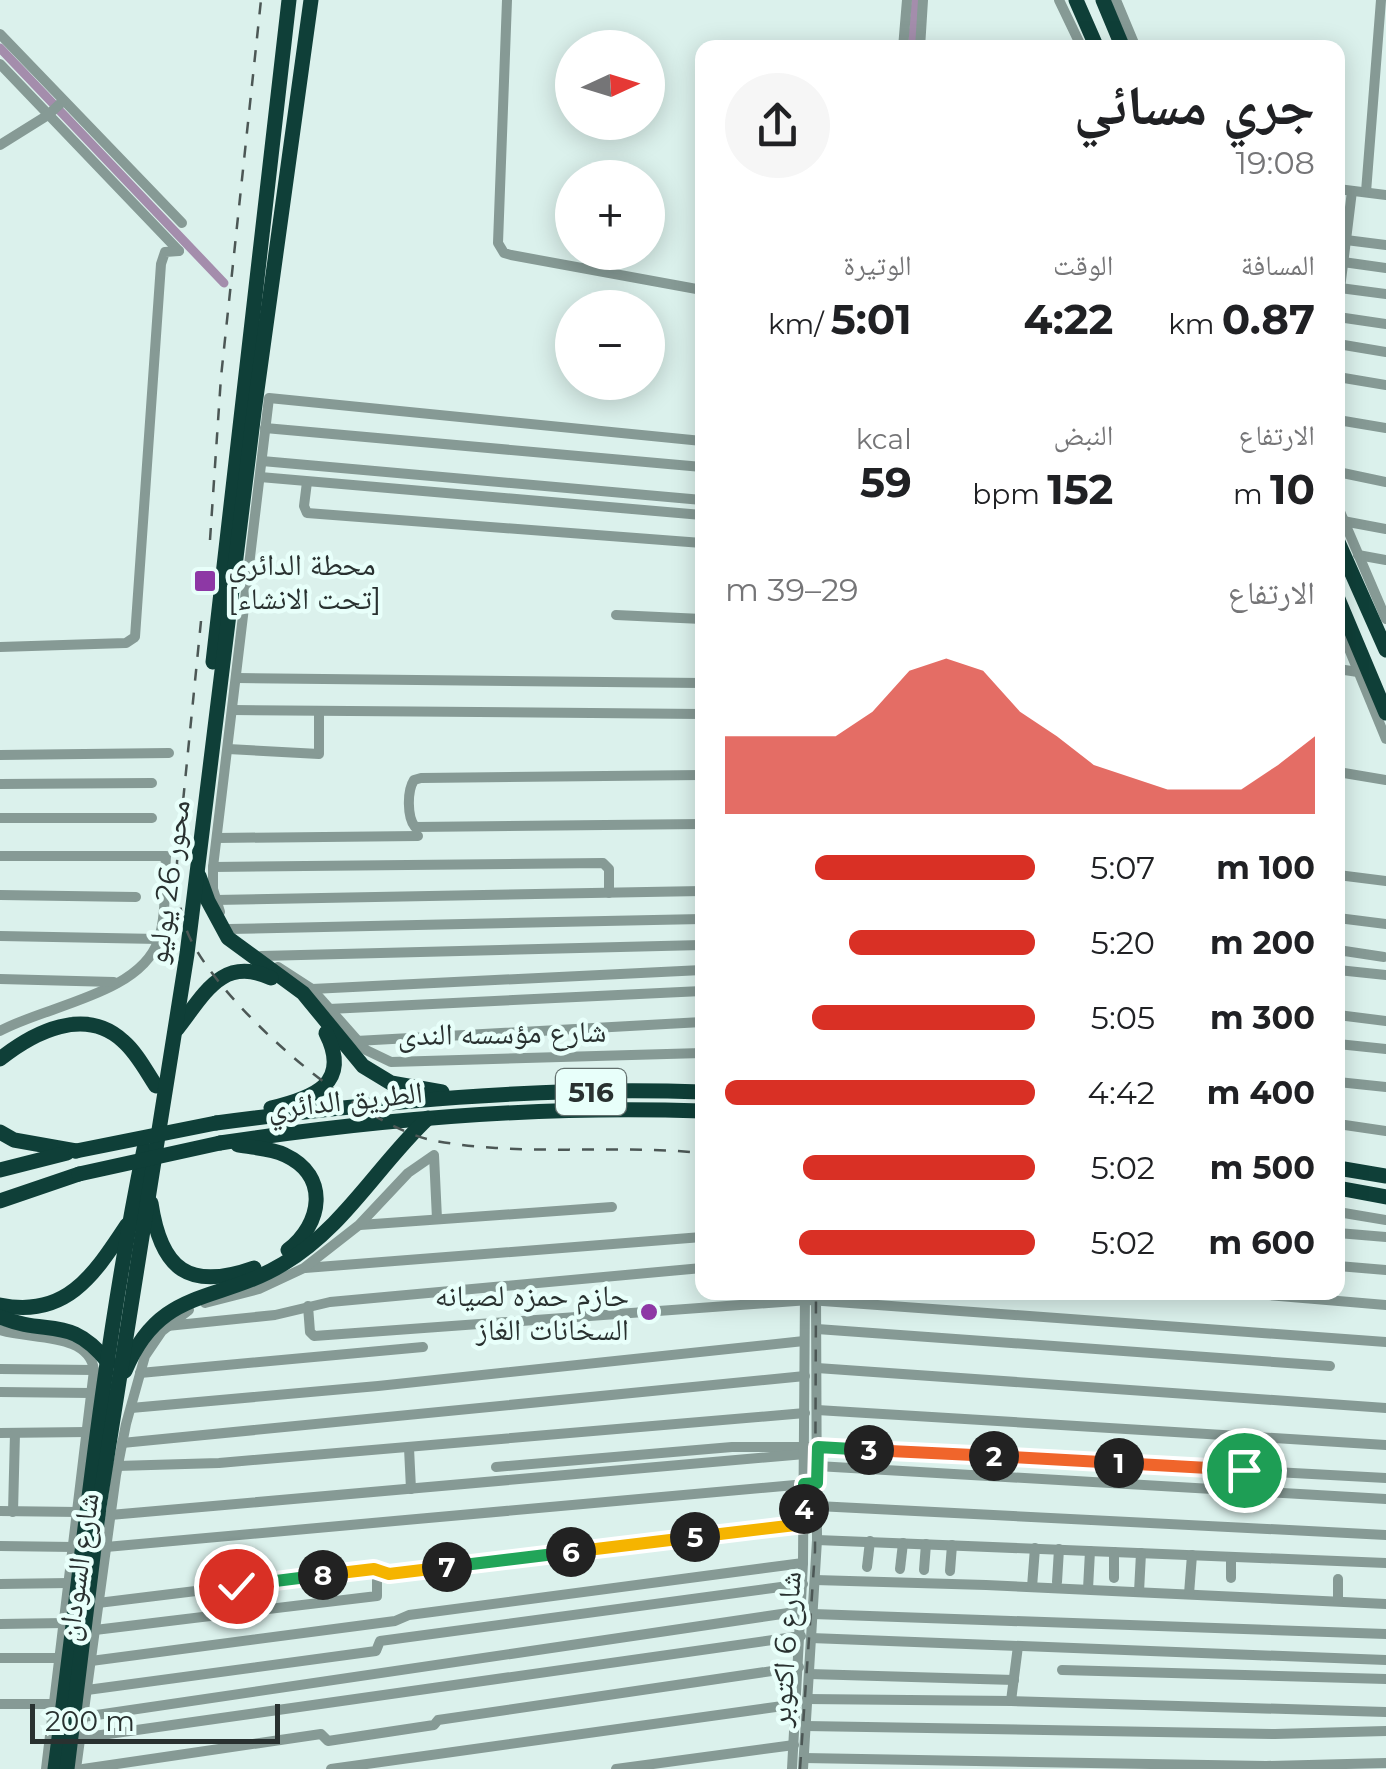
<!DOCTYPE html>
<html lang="ar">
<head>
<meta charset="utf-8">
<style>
	body { margin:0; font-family:Montserrat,"Noto Naskh Arabic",sans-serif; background:#f6f6f6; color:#202124; direction:rtl; height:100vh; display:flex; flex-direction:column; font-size:38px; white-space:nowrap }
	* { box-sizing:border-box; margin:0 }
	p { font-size:32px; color:#757577 }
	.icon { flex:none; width:55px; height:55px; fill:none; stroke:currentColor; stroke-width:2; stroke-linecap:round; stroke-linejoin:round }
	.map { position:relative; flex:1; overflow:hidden; direction:ltr }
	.panel { position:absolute; left:695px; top:40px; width:650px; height:1260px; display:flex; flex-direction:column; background:#fff; border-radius:20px; box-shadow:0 5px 25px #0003; direction:rtl }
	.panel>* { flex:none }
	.needle { width:65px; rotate:86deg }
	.controls { position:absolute; left:555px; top:30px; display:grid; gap:20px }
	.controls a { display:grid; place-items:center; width:110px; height:110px; border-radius:50%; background:#fff; box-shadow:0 5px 25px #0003; font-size:50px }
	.scale { position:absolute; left:30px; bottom:25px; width:250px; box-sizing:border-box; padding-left:10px; border:5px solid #293130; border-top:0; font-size:28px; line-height:35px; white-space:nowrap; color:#293130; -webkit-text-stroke:8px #e8fffa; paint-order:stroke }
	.pin { position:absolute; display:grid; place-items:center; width:85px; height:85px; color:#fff; margin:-42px; border:5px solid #fff; border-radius:50%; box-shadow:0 2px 10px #0007 }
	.km { position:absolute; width:50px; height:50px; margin:-25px; border-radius:50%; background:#222; color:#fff; font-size:28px; line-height:50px; text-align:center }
	.round { display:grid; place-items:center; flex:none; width:105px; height:105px; border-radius:52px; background:#f6f6f6 }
	.head { display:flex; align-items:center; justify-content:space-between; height:170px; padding:0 30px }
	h1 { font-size:55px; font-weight:700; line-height:75px }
	.metrics { display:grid; grid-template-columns:repeat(3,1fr); gap:15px; height:170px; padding:10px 30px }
	.metrics div { display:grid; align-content:center }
	.metrics b { font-size:42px; font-weight:700 }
	.metrics small { font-size:28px; font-weight:400 }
	.metrics p { font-size:28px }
	.chart { height:280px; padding:20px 30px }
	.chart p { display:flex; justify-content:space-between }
	.chart svg { width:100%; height:180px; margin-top:10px; fill:#d93025; opacity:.7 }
	ul { padding:0 30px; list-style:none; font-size:32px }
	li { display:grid; grid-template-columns:160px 120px 1fr; align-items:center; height:75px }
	li i { height:25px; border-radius:12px; background:#d93025 }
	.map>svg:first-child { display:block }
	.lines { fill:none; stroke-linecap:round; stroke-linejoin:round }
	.canal { stroke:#a48dac; stroke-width:9 }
	.minor { stroke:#869a95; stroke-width:10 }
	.highway { stroke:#0f3f38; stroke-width:15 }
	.rail { stroke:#4c5755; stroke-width:2.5; stroke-dasharray:12 12; stroke-linecap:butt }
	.highway-bridge { stroke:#0f3f38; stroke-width:15 }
	.split-1-casing { stroke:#fff; stroke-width:20 }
	.split-2-casing { stroke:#fff; stroke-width:20 }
	.split-3-casing { stroke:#fff; stroke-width:20 }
	.split-4-casing { stroke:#fff; stroke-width:20 }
	.split-5-casing { stroke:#fff; stroke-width:20 }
	.split-6-casing { stroke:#fff; stroke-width:20 }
	.split-7-casing { stroke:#fff; stroke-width:20 }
	.split-8-casing { stroke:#fff; stroke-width:20 }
	.split-9-casing { stroke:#fff; stroke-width:20 }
	.split-1 { stroke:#f0652b; stroke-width:12 }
	.split-2 { stroke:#f0652b; stroke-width:12 }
	.split-3 { stroke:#f0652b; stroke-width:12 }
	.split-4 { stroke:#22a559; stroke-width:12 }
	.split-5 { stroke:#f5b400; stroke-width:12 }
	.split-6 { stroke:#f5b400; stroke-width:12 }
	.split-7 { stroke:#22a559; stroke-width:12 }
	.split-8 { stroke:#f5b400; stroke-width:12 }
	.split-9 { stroke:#22a559; stroke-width:12 }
	.poi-dot { fill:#8d38a5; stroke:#e8fffa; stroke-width:4 }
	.labels { text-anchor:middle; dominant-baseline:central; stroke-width:9; stroke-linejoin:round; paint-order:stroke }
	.shield { fill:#e8fffa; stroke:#626f6d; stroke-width:2.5 }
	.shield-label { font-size:28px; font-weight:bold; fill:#293130 }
	.poi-label { font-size:30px; fill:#293130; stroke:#e8fffa; text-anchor:start }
	.street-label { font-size:30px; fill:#293130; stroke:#e8fffa }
</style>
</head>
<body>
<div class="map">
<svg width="1386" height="1769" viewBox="0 0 1386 1769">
	<rect width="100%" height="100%" fill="#dbf1ec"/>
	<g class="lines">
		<!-- canal -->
		<g class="canal">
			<path d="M 0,48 L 224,283"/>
			<path d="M 912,48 L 916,0"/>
		</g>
		<!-- minor -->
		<g class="minor">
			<path d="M 507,0 L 498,243 L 504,253 L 511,255 L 702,290"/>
			<path d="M 1059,0 L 1082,48"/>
			<path d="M 1116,0 L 1136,48"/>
			<path d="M 0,34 L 182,223"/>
			<path d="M 903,48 L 907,0"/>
			<path d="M 920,48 L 923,0"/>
			<path d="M 0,64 L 179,251"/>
			<path d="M 0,145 L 48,115 L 62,102"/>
			<path d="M 1338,189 L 1386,195"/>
			<path d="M 1366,192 L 1381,0"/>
			<path d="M 1346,240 L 1386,245"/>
			<path d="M 1343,262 L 1386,268"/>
			<path d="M 1340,288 L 1386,294"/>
			<path d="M 1338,305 L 1352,191"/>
			<path d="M 1338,317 L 1386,324"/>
			<path d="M 1338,344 L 1386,352"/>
			<path d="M 1338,377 L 1386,385"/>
			<path d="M 1338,420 L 1386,428"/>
			<path d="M 265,428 L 702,467"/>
			<path d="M 262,461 L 702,500"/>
			<path d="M 1338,472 L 1386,482"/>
			<path d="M 260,477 L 702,515"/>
			<path d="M 307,482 L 304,506 L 307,513 L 702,543"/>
			<path d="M 1338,507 L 1386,619"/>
			<path d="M 1343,521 L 1386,529"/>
			<path d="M 1358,555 L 1386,560"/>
			<path d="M 616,615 L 702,619"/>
			<path d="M 1338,622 L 1386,739"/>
			<path d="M 0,647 L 126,643 L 135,637 L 161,264 L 165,252 L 179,251"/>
			<path d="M 1338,669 L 1358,672"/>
			<path d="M 237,678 L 702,683"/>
			<path d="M 233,710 L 702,714"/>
			<path d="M 228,749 L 319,754 L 319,711"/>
			<path d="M 0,755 L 169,753"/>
			<path d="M 1338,772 L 1386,780"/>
			<path d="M 702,775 L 421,778 L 414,780 C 407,791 407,817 415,827 L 702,824"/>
			<path d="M 0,784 L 152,783"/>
			<path d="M 0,818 L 152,818"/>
			<path d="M 217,838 L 418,836"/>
			<path d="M 0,856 L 166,856 C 164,882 167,916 158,941 C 140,994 45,1006 0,1031"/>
			<path d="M 213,867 L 603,863 L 609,869 L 609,893"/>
			<path d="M 1338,875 L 1386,881"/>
			<path d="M 0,895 L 136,897"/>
			<path d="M 215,900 L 702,891"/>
			<path d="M 220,912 L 213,889 L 213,867 L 269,398 L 702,441"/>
			<path d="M 1338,918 L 1386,924"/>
			<path d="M 229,929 L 702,919"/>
			<path d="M 0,936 L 159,939"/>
			<path d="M 1338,950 L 1384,957"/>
			<path d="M 261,956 L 702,945"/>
			<path d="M 278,967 L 312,989 L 366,1050 L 391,1062 L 702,1053"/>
			<path d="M 1338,970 L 1386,975"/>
			<path d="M 0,979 L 114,982"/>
			<path d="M 312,989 L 702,970"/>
			<path d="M 329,1009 L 702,991"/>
			<path d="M 1338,1015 L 1386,1021"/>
			<path d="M 356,1041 L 702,1022"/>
			<path d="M 1338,1044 L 1386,1049"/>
			<path d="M 1338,1082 L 1386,1087"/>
			<path d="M 1338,1124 L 1386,1131"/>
			<path d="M 1338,1212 L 1386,1220"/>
			<path d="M 360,1225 L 612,1207"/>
			<path d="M 1338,1233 L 1386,1237"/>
			<path d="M 1338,1266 L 1386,1270"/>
			<path d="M 305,1268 L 702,1237"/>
			<path d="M 1233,1292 L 1386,1305"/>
			<path d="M 205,1303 L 259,1289 L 304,1268 L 359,1225 L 408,1173 L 434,1155 L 437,1219"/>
			<path d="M 308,1306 L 310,1332 L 314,1336 L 809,1300 L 1386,1342"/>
			<path d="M 167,1326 L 275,1315 L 330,1302 L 702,1268"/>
			<path d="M 817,1329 L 1330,1366"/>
			<path d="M 0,1330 C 31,1340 89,1332 94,1370 L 46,1769"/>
			<path d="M 817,1368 L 1386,1408"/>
			<path d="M 0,1369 L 94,1370"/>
			<path d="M 140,1373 L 423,1347"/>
			<path d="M 0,1392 L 91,1393"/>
			<path d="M 131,1408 L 378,1386 L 804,1341"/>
			<path d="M 817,1410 L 1386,1445"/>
			<path d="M 0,1433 L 87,1432"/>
			<path d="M 122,1443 L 805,1376"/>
			<path d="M 409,1448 L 411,1489"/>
			<path d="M 117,1466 L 219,1463 L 805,1413"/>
			<path d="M 817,1466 L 1386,1499"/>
			<path d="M 496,1467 L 732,1447 L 818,1447 L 1386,1478"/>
			<path d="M 817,1506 L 1386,1535"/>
			<path d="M 0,1511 L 78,1512"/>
			<path d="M 13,1512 L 15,1433"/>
			<path d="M 110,1515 L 805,1454"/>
			<path d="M 817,1540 L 1386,1563"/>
			<path d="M 0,1546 L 74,1547"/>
			<path d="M 106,1547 L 817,1483"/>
			<path d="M 867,1567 L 870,1541"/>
			<path d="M 900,1569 L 903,1543"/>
			<path d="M 924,1570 L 926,1544"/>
			<path d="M 950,1571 L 952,1545"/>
			<path d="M 1114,1578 L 1114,1552"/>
			<path d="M 1231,1578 L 1231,1557"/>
			<path d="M 815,1580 L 986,1585 L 1386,1604"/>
			<path d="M 1057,1582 L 1059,1549"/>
			<path d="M 0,1584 L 69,1583"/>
			<path d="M 1032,1587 L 1035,1548"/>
			<path d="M 1088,1589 L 1090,1551"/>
			<path d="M 1139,1592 L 1141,1553"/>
			<path d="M 1189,1594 L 1192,1555"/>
			<path d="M 1338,1601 L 1338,1579"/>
			<path d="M 98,1603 L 375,1569 L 389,1574 L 804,1525"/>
			<path d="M 813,1614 L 1386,1634"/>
			<path d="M 0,1624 L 65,1623"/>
			<path d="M 95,1630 L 377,1596 L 377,1569"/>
			<path d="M 811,1638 L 1386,1660"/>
			<path d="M 0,1658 L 60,1658"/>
			<path d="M 91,1661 L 395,1621 L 409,1615 L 803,1563"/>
			<path d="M 1062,1670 L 1386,1679"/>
			<path d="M 809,1674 L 1014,1680"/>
			<path d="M 87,1690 L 376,1651 L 380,1641 L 803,1584"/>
			<path d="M 807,1699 L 1011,1701 L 1386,1712"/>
			<path d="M 1011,1701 L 1018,1646"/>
			<path d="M 0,1704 L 54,1704"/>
			<path d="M 83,1717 L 802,1611"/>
			<path d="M 806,1726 L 1275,1734 L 1386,1731"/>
			<path d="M 80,1738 L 801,1636"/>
			<path d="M 804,1758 L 1266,1766 L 1386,1763"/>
			<path d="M 76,1769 L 116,1475 L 126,1424 L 145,1356 L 162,1331 L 189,1310"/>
			<path d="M 83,1769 L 321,1734 L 328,1741 L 434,1725 L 438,1720 L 799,1667"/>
			<path d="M 331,1769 L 797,1704"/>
			<path d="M 616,1769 L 794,1745"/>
			<path d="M 792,1769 L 803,1563 L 805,1292"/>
			<path d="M 803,1769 L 817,1540 L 816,1292"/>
		</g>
		<!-- highway -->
		<g class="highway">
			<path d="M 1076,0 L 1097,48"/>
			<path d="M 1103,0 L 1123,48"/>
			<path d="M 1338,542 L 1386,650"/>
			<path d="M 1338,599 L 1386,713"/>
			<path d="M 213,662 L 289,0"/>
			<path d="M 199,876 L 208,901 L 228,938 L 303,993 L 363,1066 L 391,1083 L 442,1092"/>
			<path d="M 177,1029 C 204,995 222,955 271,978"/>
			<path d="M 0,1059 C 34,1032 85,1006 123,1041 C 137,1053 146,1071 156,1086"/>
			<path d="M 271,1108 C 313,1098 352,1084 326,1033"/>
			<path d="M 216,1123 C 377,1102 540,1086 702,1092"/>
			<path d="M 0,1132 L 14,1140 L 76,1151"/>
			<path d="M 220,1143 C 379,1119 541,1105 702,1111"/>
			<path d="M 238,1145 C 254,1148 271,1148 285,1155 C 330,1176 322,1224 288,1250"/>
			<path d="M 1338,1168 L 1386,1176"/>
			<path d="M 0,1170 L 67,1153"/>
			<path d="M 1338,1188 L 1386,1197"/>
			<path d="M 0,1201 L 79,1174"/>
			<path d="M 151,1203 C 161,1270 189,1291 254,1268"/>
			<path d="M 0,1305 C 67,1319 95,1273 127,1225"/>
			<path d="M 0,1317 C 49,1337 69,1314 108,1362"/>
			<path d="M 125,1371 C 160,1286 217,1304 283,1264 C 344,1228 378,1165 428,1118"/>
			<path d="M 55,1769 C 82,1562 102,1354 144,1149"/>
			<path d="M 67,1769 L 99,1507 L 187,954 L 254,412 L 311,0"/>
		</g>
		<!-- rail -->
		<g class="rail">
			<path d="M 210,540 L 221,377 L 261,0"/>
			<path d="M 201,621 L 177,862 C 177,887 179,913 189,936 C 221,1006 361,1128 436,1141 C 524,1157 614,1144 702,1153"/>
			<path d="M 800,1769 L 815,1551 L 816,1292"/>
		</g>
		<!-- highway-bridge -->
		<g class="highway-bridge">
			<path d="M 76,1151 L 216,1123"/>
			<path d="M 79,1174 L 220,1143"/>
		</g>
	</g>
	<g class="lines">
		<!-- split-1 casing -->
		<g class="split-1-casing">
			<path id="split-1" d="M 1119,1463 L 1244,1470"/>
		</g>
		<!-- split-2 casing -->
		<g class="split-2-casing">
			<path id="split-2" d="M 994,1456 L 1119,1463"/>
		</g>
		<!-- split-3 casing -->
		<g class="split-3-casing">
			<path id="split-3" d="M 869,1450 L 994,1456"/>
		</g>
		<!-- split-4 casing -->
		<g class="split-4-casing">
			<path id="split-4" d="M 804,1509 L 804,1484 L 817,1483 L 818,1447 L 869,1450"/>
		</g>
		<!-- split-5 casing -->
		<g class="split-5-casing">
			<path id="split-5" d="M 695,1537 L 804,1524 L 804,1509"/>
		</g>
		<!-- split-6 casing -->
		<g class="split-6-casing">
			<path id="split-6" d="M 571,1552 L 695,1537"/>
		</g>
		<!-- split-7 casing -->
		<g class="split-7-casing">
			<path id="split-7" d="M 447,1567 L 571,1552"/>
		</g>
		<!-- split-8 casing -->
		<g class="split-8-casing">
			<path id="split-8" d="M 323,1575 L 374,1569 L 389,1574 L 447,1567"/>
		</g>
		<!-- split-9 casing -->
		<g class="split-9-casing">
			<path id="split-9" d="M 236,1586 L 323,1575"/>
		</g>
		<!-- split-1 -->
		<use href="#split-1" class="split-1"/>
		<!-- split-2 -->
		<use href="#split-2" class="split-2"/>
		<!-- split-3 -->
		<use href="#split-3" class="split-3"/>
		<!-- split-4 -->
		<use href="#split-4" class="split-4"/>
		<!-- split-5 -->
		<use href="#split-5" class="split-5"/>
		<!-- split-6 -->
		<use href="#split-6" class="split-6"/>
		<!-- split-7 -->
		<use href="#split-7" class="split-7"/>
		<!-- split-8 -->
		<use href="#split-8" class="split-8"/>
		<!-- split-9 -->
		<use href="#split-9" class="split-9"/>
	</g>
	<!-- markers -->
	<g class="poi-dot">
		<rect x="193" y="569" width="24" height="24" rx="5"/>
		<circle cx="649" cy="1312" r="10"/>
	</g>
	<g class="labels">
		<!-- shield labels -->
		<rect class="shield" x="556" y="1069" width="70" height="46" rx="8"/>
		<g class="shield-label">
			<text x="591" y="1092">516</text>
		</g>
		<!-- poi labels -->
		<g class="poi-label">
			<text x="228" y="564">محطة الدائري<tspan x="228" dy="34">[تحت الانشاء]</tspan></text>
			<text x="629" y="1295" text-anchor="end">حازم حمزه لصيانه<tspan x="629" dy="34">السخانات الغاز</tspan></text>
		</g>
		<!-- street labels -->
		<g class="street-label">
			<text transform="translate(168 882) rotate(-82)">محور 26 يوليو</text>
			<text transform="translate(502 1033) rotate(-1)">شارع مؤسسه الندى</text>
			<text transform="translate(345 1100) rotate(-6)">الطريق الدائري</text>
			<text transform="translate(78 1567) rotate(-82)">شارع السودان</text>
			<text transform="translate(785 1649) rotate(-86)">شارع 6 اكتوبر</text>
		</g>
	</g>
</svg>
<div class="controls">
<a><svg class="needle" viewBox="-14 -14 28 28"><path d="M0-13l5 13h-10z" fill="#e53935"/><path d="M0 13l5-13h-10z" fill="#757577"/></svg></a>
<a>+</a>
<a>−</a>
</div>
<div class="scale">200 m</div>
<div class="pin" style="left:1244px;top:1470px;background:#1e9e55"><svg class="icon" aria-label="arrive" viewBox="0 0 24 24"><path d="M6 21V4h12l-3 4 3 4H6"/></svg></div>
<div class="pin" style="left:236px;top:1586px;background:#d93025"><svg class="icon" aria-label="check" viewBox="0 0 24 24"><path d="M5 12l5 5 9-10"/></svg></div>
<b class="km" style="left:1119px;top:1463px">1</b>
<b class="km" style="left:994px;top:1456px">2</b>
<b class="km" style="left:869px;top:1450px">3</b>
<b class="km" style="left:804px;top:1509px">4</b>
<b class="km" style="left:695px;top:1537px">5</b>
<b class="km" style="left:571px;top:1552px">6</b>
<b class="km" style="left:447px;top:1567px">7</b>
<b class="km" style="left:323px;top:1575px">8</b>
<section class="panel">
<div class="head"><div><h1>جري مسائي</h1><p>19:08</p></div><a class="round"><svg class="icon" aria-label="share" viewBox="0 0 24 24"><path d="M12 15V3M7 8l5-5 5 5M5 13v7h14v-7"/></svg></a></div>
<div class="metrics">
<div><p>المسافة</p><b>0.87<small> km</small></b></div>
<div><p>الوقت</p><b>4:22</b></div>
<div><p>الوتيرة</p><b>5:01<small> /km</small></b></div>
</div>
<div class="metrics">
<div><p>الارتفاع</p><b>10<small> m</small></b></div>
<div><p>النبض</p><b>152<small> bpm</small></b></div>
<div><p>kcal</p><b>59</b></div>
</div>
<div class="chart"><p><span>الارتفاع</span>29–39 m</p>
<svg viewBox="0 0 160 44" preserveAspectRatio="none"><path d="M0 44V25L10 25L20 25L30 25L40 19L50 9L60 6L70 9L80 19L90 25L100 32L110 35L120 38L130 38L140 38L150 32L160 25V44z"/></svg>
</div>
<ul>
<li><b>100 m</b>5:07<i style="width:71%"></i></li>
<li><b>200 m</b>5:20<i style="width:60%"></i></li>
<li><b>300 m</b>5:05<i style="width:72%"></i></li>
<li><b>400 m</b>4:42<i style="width:100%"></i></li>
<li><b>500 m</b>5:02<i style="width:75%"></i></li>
<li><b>600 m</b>5:02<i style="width:76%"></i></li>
</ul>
</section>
</div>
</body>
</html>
